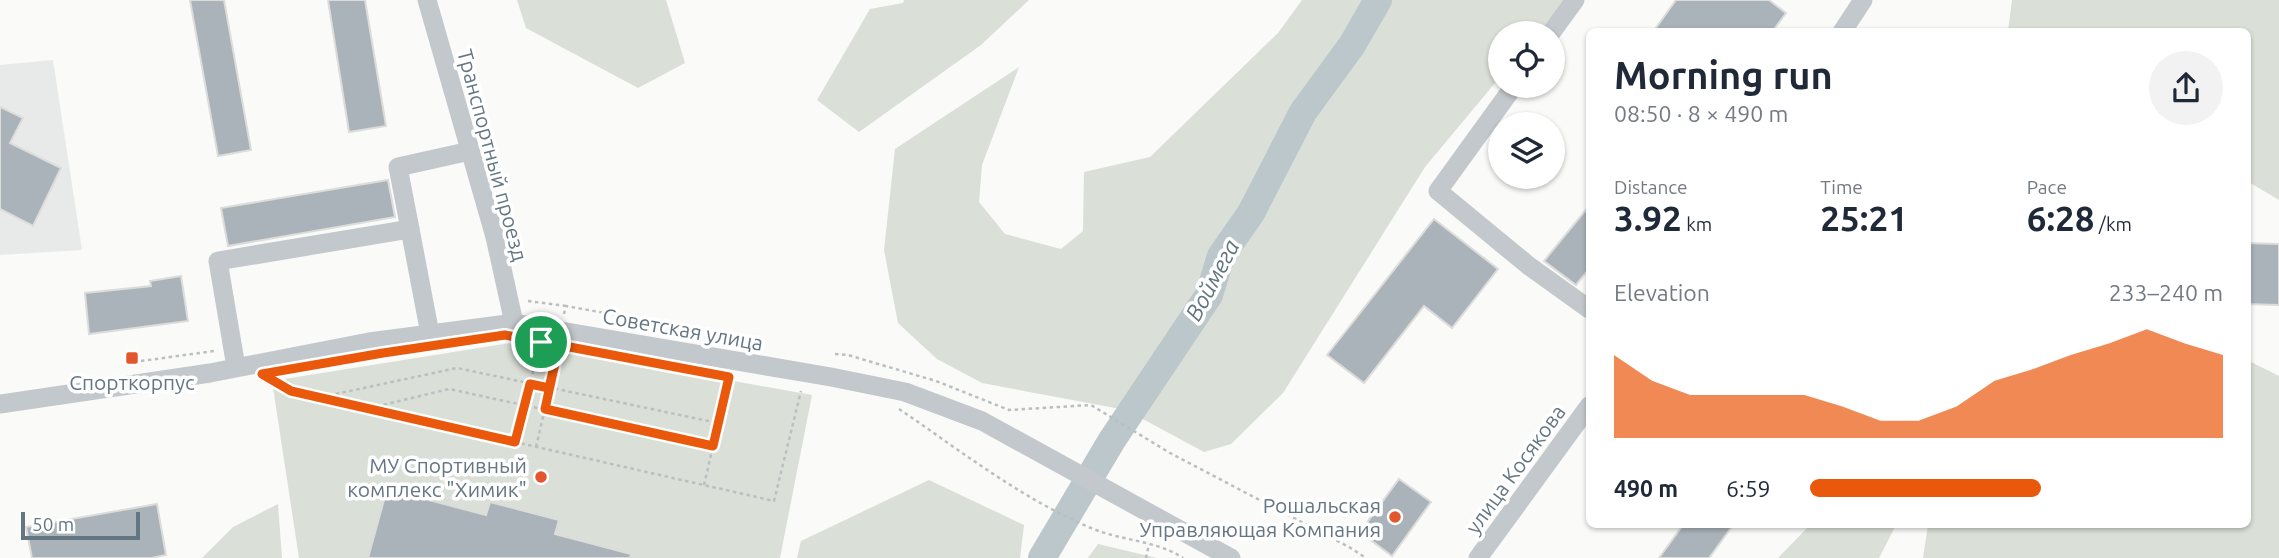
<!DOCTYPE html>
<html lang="en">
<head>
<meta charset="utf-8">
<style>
	body { margin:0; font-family:Ubuntu,sans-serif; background:#f2f2f3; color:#1f2937; height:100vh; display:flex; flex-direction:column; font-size:26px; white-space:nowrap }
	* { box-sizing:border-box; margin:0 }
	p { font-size:23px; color:#747a83 }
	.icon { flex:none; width:38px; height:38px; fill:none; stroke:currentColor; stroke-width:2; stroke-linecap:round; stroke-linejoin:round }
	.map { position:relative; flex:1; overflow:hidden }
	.details { position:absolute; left:1586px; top:28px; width:665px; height:500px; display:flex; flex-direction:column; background:#fff; border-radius:10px; box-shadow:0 2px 5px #0004 }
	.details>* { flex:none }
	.fabs { position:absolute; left:1488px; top:21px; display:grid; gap:14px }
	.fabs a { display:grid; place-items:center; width:77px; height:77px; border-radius:50%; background:#fff; box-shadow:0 2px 5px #0004; font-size:35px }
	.scale { position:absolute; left:21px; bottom:18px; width:119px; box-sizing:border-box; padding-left:7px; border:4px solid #657683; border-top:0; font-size:19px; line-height:24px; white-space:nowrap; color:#657683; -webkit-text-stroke:5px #fff; paint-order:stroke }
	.pin { position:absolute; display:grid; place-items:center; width:60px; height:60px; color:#fff; margin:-30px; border:4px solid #fff; border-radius:50%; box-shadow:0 2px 7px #0007 }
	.round { display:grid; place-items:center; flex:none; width:74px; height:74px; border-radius:37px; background:#f2f2f3 }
	.head { display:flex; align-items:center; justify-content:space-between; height:119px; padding:0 28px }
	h1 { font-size:38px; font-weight:600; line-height:52px }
	.figures { display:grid; grid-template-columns:repeat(3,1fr); gap:10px; height:119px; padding:7px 28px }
	.figures div { display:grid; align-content:center }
	.figures b { font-size:35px; font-weight:600 }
	.figures small { font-size:19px; font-weight:400 }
	.figures p { font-size:19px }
	.chart { height:196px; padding:14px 28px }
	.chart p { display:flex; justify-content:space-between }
	.chart svg { width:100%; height:126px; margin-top:7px; fill:#ea580c; opacity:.7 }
	ul { padding:0 28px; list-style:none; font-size:23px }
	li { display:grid; grid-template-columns:112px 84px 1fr; align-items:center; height:52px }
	li i { height:18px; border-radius:9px; background:#ea580c }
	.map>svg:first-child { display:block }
	.built { fill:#e8e9e9 }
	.green { fill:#dadfd7 }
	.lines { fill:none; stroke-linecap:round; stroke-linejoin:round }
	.river { stroke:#bbc7cb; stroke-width:28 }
	.building { fill:#aab3b9; stroke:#dcdcda; stroke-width:2 }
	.path { stroke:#bbbfc2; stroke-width:2.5; stroke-dasharray:3.5 3.5; stroke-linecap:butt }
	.minor { stroke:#c3c8cc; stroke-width:19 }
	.route-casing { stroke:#fff; stroke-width:14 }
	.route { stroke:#ea580c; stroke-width:9 }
	.poi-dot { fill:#e4572e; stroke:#fff; stroke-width:2.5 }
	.labels { text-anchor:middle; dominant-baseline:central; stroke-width:7; stroke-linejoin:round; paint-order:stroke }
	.street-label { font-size:21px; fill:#657683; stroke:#fff }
	.poi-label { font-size:21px; fill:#657683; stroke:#fff; text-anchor:end }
	.water-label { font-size:23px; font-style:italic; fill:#60757c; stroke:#fff }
</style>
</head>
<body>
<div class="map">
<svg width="2279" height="558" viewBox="0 0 2279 558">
	<rect width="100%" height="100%" fill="#fafaf8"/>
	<!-- built -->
	<path class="built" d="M 53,60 L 82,250 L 0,255 L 0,65 Z"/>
	<!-- green -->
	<g class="green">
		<path d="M 517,0 L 666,0 L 685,63 L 638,88 L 526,28 Z"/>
		<path d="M 904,0 L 1029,0 L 981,45 L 859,132 L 817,100 L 870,9 L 903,3 Z"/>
		<path d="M 1302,0 L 1578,0 L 1540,33 L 1500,33 L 1500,77 L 1425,167 L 1283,393 L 1231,444 L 1204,452 L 1126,410 L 982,383 L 937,359 L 898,323 L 884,250 L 895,149 L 1019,67 L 982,165 L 979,202 L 1005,234 L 1061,249 L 1083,231 L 1084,172 L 1150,157 L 1278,33 Z"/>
		<path d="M 2012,0 L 2279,0 L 2279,200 L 2247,181 L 2247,32 L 2008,31 Z"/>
		<path d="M 517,342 L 812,395 L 780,558 L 299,558 L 272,381 Z"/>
		<path d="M 2247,360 L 2279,376 L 2279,558 L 1923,558 L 1928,525 L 2247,525 Z"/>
		<path d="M 929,480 L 1024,525 L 1020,558 L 797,558 L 801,541 Z"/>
		<path d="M 278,504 L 282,558 L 202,558 L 233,527 Z"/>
		<path d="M 1810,525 L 1896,525 L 1879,558 L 1778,558 Z"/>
		<path d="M 1098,544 L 1157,558 L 1088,558 Z"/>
	</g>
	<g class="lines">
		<!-- river -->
		<path class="river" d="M 1042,558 L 1112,440 L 1209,295 L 1221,256 L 1251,213 L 1303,112 L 1352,45 L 1378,0"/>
	</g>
	<!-- building -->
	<g class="building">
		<path d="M 190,0 L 224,0 L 251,150 L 218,156 Z"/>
		<path d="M 328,0 L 365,0 L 386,126 L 349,132 Z"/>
		<path d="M 1676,0 L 1769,0 L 1786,13 L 1772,32 L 1653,32 Z"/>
		<path d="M 0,107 L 23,118 L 10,143 L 61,168 L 33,226 L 0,209 Z"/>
		<path d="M 388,180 L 395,217 L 228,246 L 221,208 Z"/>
		<path d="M 1589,206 L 1589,269 L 1576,285 L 1544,261 Z"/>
		<path d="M 1434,219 L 1498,269 L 1452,328 L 1424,306 L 1364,383 L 1327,355 Z"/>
		<path d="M 2247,243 L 2279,244 L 2279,305 L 2247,304 Z"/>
		<path d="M 181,276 L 188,321 L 89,334 L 85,293 L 151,286 L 150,281 Z"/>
		<path d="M 1399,479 L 1431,502 L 1392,556 L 1360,532 Z"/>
		<path d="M 387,489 L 486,515 L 490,502 L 559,520 L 555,534 L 631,554 L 630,558 L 368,558 Z"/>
		<path d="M 157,504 L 166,555 L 151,558 L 32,558 L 26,527 Z"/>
		<path d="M 1683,525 L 1733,525 L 1709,558 L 1659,558 Z"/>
	</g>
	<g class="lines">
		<!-- path -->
		<g class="path">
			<path d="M 528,301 L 566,306"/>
			<path d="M 564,314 L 566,306 L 749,339 L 748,345"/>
			<path d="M 835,354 L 848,355 L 936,381 L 1009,410 L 1091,405 L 1170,453 L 1349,547 L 1366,558"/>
			<path d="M 134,362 L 214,351"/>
			<path d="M 271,380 L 291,391 L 774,501 L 801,391"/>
			<path d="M 322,397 L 457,368 L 718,423"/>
			<path d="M 370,408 L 449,389 L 713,446"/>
			<path d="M 899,409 C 961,451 1022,499 1091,528 C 1121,541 1156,540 1183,558"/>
			<path d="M 515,442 L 540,345"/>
			<path d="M 536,447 L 559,349"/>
			<path d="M 704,485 L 729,377"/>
			<path d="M 1146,558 L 1149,544"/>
		</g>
		<!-- minor -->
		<g class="minor">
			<path d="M 427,0 L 495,237 L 514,323"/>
			<path d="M 1842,32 L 1863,0"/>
			<path d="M 1551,33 L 1575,0"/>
			<path d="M 1514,86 L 1438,191 L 1529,266 L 1589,309"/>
			<path d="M 410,229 L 398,167 L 470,151"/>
			<path d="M 236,367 L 218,261 L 410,229 L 430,334"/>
			<path d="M 0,404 L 210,373 L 369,342 L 514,323 L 831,377 L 905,392 L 982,421 L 1231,558"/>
			<path d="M 1478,558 L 1589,406"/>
		</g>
	</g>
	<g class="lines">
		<!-- route casing -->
		<g class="route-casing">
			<path id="route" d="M 541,342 L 505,335 L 383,353 L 262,374 L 291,391 L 515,442 L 530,384 L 549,388 L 559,345 L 729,377 L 713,446 L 545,409 L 559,345 L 541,342"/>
		</g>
		<!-- route -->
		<use href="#route" class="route"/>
	</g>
	<!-- markers -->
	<g class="poi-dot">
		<rect x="125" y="351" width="14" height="14" rx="3.5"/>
		<circle cx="541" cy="477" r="7"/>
		<circle cx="1395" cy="517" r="7"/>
	</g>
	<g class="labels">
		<!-- street labels -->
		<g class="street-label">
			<text transform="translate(493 155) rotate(75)">Транспортный проезд</text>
			<text transform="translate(683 329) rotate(10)">Советская улица</text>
			<text transform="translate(1515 469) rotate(-54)">улица Косякова</text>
		</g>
		<!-- poi labels -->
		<g class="poi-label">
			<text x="132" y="382" text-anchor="middle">Спорткорпус</text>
			<text x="527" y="465">МУ Спортивный<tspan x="527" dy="24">комплекс "Химик"</tspan></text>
			<text x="1381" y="505">Рошальская<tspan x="1381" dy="24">Управляющая Компания</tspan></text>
		</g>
		<!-- water labels -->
		<g class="water-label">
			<text transform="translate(1212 280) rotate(-62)">Воймега</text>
		</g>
	</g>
</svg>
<div class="fabs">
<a><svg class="icon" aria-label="locate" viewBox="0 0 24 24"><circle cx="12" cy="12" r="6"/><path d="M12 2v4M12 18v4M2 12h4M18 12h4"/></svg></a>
<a><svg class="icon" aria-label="layers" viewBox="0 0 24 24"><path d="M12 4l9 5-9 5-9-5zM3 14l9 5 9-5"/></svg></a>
</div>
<div class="scale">50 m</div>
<div class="pin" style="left:541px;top:342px;background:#1e9e55"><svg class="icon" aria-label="arrive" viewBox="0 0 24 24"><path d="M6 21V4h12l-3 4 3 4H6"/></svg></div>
<section class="details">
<div class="head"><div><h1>Morning run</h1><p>08:50 · 8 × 490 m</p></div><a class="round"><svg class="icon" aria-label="share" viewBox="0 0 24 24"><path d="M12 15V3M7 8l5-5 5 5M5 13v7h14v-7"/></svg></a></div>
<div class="figures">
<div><p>Distance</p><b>3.92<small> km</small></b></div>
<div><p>Time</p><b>25:21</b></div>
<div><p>Pace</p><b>6:28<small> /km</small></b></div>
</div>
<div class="chart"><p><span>Elevation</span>233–240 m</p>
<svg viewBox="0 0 160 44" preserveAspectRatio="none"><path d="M0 44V15L10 24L20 29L30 29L40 29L50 29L60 33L70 38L80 38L90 33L100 24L110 20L120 15L130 11L140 6L150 11L160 15V44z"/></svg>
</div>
<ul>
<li><b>490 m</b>6:59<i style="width:56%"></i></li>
</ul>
</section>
</div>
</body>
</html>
